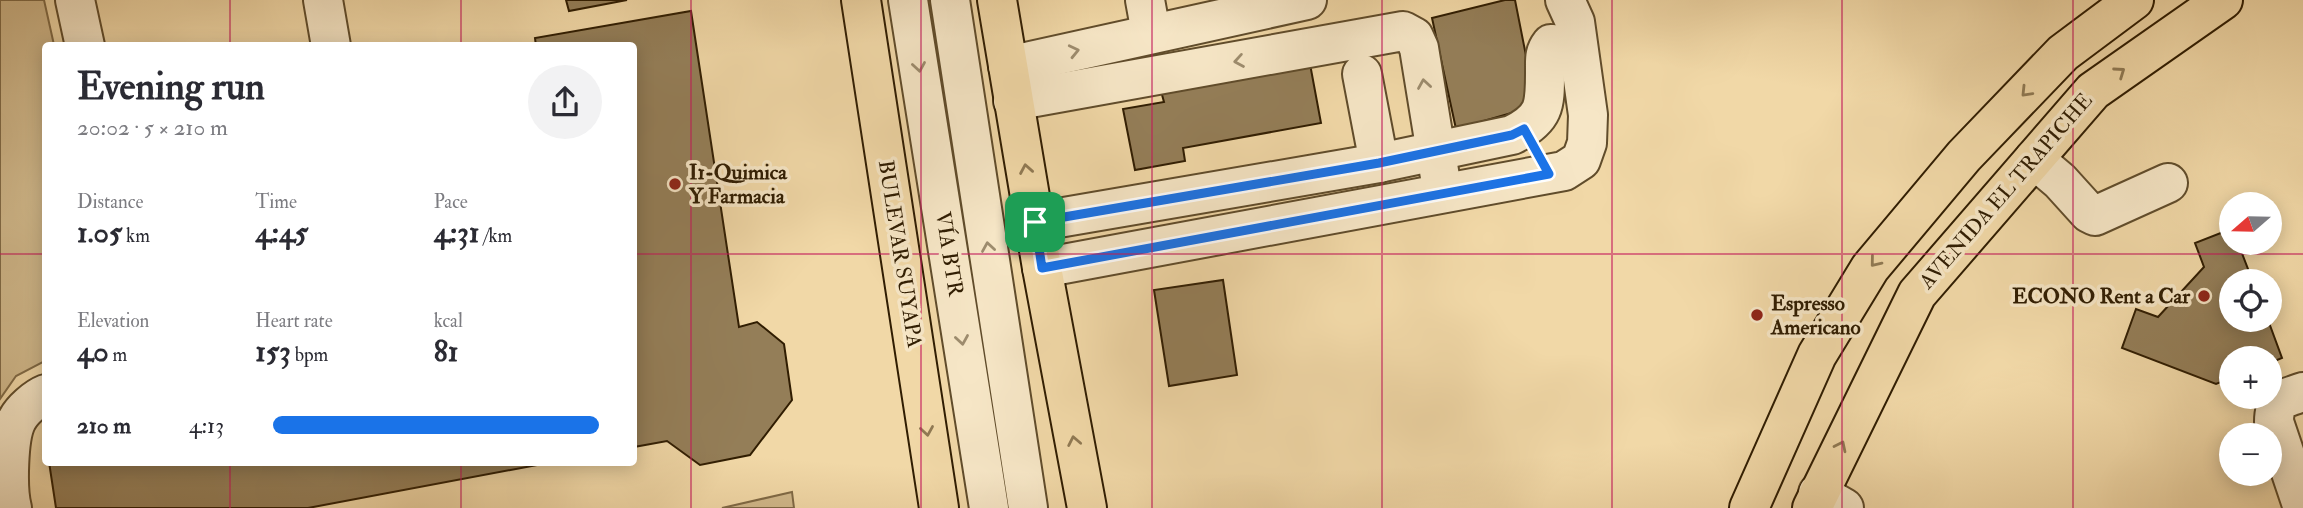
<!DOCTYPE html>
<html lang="en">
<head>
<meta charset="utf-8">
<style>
	body { margin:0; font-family:"IM FELL Double Pica",serif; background:#f2f2f3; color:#2b2b33; height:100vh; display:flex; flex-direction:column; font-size:26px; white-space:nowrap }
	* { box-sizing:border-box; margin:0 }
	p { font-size:23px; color:#7c7c81 }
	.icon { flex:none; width:38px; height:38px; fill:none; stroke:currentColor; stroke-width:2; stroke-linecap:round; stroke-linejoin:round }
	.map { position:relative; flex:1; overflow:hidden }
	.drawer { position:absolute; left:42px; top:42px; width:595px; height:424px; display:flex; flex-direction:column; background:#fff; border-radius:7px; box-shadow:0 4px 18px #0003 }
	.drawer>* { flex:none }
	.needle { width:46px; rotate:250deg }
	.controls { position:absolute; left:2219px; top:192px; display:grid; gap:14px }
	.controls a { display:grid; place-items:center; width:63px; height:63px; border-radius:50%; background:#fff; box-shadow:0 4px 18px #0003; font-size:35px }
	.pin { position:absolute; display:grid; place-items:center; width:60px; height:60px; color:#fff; margin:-30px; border-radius:14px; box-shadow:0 4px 10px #0006 }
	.round { display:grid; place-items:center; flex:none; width:74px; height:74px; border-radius:37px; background:#f2f2f3 }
	.summary { display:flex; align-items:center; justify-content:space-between; height:119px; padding:0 35px }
	h1 { font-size:38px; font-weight:800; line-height:52px }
	.figures { display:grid; grid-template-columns:repeat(3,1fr); gap:10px; height:119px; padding:7px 35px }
	.figures div { display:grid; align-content:center }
	.figures b { font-size:30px; font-weight:800 }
	.figures small { font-size:19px; font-weight:400 }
	.figures p { font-size:19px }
	ul { padding:0 35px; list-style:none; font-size:23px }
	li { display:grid; grid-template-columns:112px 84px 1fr; align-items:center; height:52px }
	li i { height:18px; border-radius:9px; background:#1a73e8 }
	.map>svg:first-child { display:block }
	.green { fill:#d0b88b; stroke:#806a46; stroke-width:2 }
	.building { fill:#947e58; stroke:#301d02; stroke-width:2 }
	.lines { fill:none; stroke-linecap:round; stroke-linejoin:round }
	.minor-casing { stroke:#604c2b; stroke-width:42 }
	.major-casing { stroke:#301d02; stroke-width:42 }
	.minor { stroke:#f6e6c6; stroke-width:38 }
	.major { stroke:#f1d8a7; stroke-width:38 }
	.oneway { stroke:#9d8c6e }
	.oneway2 { stroke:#907a54 }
	.route-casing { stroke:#fff; stroke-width:14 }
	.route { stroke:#1a73e8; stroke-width:9 }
	.grid { fill:none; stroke:#c2185b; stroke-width:2; stroke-opacity:0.55 }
	.poi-dot { fill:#8f2418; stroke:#f6e6c6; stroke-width:2.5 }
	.labels { text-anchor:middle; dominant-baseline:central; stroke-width:7; stroke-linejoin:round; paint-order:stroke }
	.poi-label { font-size:21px; font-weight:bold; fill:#301d02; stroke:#f6e6c6; text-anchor:start }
	.street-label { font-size:21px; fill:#301d02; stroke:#f6e6c6 }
</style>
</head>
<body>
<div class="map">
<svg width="2303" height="508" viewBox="0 0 2303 508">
	<rect width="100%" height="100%" fill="#f1d8a7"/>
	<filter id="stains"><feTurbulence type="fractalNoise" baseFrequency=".00286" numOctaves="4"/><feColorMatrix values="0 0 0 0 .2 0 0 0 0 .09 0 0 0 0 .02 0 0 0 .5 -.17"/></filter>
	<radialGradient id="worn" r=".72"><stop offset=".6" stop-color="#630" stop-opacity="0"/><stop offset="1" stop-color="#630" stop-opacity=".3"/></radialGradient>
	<!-- green -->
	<g class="green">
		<path d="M 0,0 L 44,0 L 54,45 L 46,46 L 45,361 L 16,376 L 0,399 Z"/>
		<path d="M 792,492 L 794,508 L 722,508 Z"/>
	</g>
	<!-- building -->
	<g class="building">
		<path d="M 566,0 L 627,0 L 569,11 Z"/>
		<path d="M 1505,0 L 1515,0 L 1536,106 L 1456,129 L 1432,18 Z"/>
		<path d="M 691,11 L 739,327 L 757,322 L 784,344 L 792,400 L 750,455 L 700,465 L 667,441 L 634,447 L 634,46 L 536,46 L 535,38 Z"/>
		<path d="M 1310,64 L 1321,123 L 1183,148 L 1185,161 L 1135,170 L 1123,109 L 1164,102 L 1161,91 Z"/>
		<path d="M 2231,229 L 2231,243 L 2238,243 L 2253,282 L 2231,282 L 2231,320 L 2268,320 L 2282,358 L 2270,363 L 2270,359 L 2231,359 L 2231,378 L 2216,384 L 2122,348 L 2136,309 L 2158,317 L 2204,267 L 2195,243 Z"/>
		<path d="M 1223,280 L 1237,375 L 1169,386 L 1154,290 Z"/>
		<path d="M 49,462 L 553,462 L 308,508 L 56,508 Z"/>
	</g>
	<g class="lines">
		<!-- minor casing -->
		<g class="minor-casing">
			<g id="minor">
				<path d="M 75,0 L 85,46"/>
				<path d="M 323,0 L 331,46"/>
				<path d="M 908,0 L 989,508"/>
				<path d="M 950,0 L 1028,508"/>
				<path d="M 1145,0 L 1151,33"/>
				<path d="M 1008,66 L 1307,0"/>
				<path d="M 1362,74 L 1379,163"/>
				<path d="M 1013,101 L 1403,31 L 1414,37 L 1419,48 L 1440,177"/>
				<path d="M 2034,159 L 2060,181 L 2089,213 L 2095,216 L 2168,183"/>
				<path d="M 1035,222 L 1379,163 L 1512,135 C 1546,118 1545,105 1545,70 C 1545,59 1544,53 1551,44 L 1578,47"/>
				<path d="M 1042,268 L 1564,171 L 1581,160 L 1587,143 L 1588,115 L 1575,22 L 1565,0"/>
				<path d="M 1818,493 L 1844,508"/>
				<path d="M 12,508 C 7,489 8,437 17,420 C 22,410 36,398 46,394"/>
				<path d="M 2303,508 L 2274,422 C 2274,398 2284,399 2303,392"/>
			</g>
		</g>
		<!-- major casing -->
		<g class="major-casing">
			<g id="major">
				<path d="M 861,0 L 939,508"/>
				<path d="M 997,0 L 1042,268 L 1087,508"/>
				<path d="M 1749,508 L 1817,355 L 1870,268 L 1964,156 L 2063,53 L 2134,0"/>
				<path d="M 1812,508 L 1917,294 L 2093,91 L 2223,0"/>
			</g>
		</g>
		<!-- minor -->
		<use href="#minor" class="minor"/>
		<!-- major -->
		<use href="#major" class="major"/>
	</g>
	<!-- one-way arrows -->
	<defs><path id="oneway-chevron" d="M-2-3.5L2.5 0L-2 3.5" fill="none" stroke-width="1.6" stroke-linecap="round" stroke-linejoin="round" transform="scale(1.75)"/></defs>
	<g class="oneway">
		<use href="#oneway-chevron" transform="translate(1074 51) rotate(-13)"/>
		<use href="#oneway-chevron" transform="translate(1239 61) rotate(170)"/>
		<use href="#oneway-chevron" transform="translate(919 67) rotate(81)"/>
		<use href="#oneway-chevron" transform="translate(1424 84) rotate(-99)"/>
		<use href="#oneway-chevron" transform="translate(988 247) rotate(-99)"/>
		<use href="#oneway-chevron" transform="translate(962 340) rotate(81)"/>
	</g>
	<g class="oneway2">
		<use href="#oneway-chevron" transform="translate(2120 72) rotate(-35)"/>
		<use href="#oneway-chevron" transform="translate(2026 92) rotate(134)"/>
		<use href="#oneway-chevron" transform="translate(1026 169) rotate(-100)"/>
		<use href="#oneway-chevron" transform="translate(1875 262) rotate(129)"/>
		<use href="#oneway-chevron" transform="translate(927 431) rotate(81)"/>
		<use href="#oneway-chevron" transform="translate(1074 441) rotate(-101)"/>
		<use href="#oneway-chevron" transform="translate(1841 446) rotate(-64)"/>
	</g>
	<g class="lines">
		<!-- route casing -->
		<g class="route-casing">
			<path id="route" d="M 1524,129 L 1549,174 L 1042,268 L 1035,222 L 1379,163 L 1512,135 Z"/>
		</g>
		<!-- route -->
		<use href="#route" class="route"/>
	</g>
	<!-- grid -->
	<path class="grid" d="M 230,0 L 230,46M 461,0 L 461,46M 691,0 L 691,508M 921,0 L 921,508M 1152,0 L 1152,508M 1382,0 L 1382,508M 1612,0 L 1612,508M 1842,0 L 1842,508M 2073,0 L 2073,508M 0,254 L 46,254M 634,254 L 2303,254M 230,462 L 230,508M 461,462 L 461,508"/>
	<!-- markers -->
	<g class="poi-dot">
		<circle cx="675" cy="184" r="7"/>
		<circle cx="2204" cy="296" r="7"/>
		<circle cx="1757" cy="315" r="7"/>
	</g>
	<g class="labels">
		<!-- poi labels -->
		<g class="poi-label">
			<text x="689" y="172">I1-Quimica<tspan x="689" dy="24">Y Farmacia</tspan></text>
			<text x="2190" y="296" text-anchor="end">ECONO Rent a Car</text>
			<text x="1771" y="303">Espresso<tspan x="1771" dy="24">Americano</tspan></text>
		</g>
		<!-- street labels -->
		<g class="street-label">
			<text transform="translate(2006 191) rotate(-49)">AVENIDA EL TRAPICHE</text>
			<text transform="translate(900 254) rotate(81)">BULEVAR SUYAPA</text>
			<text transform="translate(949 254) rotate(81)">VÍA BTR</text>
		</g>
	</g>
	<rect width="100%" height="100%" filter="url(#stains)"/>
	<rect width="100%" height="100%" fill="url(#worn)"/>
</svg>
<div class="controls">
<a><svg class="needle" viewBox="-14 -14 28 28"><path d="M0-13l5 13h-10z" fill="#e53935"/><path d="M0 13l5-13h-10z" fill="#7c7c81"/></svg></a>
<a><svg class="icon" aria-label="locate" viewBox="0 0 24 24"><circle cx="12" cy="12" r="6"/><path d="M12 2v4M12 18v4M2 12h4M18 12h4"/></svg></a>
<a>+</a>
<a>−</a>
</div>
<div class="pin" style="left:1035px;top:222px;background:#1e9e55"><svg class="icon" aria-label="arrive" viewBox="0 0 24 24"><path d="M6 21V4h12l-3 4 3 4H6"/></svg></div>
<section class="drawer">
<div class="summary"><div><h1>Evening run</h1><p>20:02 · 5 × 210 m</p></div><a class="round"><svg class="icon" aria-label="share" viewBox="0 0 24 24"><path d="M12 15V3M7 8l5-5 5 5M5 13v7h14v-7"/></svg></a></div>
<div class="figures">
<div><p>Distance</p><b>1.05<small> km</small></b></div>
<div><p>Time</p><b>4:45</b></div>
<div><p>Pace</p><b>4:31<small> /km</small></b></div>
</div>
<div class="figures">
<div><p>Elevation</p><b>40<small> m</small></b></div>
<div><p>Heart rate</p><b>153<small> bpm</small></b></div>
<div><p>kcal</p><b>81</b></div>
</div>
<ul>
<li><b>210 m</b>4:13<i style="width:99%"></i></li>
</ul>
</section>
</div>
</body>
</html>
